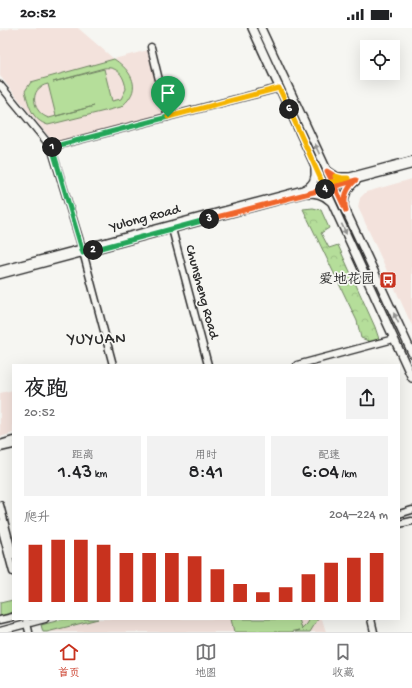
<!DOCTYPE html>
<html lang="zh">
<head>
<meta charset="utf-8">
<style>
	body { margin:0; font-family:"Gochi Hand","LXGW WenKai TC",sans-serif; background:#f2f2f2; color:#202124; height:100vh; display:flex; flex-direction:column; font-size:15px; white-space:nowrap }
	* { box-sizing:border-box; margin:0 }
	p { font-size:13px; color:#757577 }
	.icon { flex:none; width:22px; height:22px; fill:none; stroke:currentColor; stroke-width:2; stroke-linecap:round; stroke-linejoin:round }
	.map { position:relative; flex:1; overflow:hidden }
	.details { position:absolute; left:12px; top:336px; width:388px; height:256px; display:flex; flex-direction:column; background:#fff; border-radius:0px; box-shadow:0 4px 16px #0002 }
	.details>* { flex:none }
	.buttons { position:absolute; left:360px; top:12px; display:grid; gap:8px }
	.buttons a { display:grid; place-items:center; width:40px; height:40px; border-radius:0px; background:#fff; box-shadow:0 4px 16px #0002; font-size:20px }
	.pin { position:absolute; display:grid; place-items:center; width:34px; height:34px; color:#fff; margin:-41px -17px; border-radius:50% 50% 50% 0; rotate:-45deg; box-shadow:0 0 4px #0007 }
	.pin .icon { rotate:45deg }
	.km { position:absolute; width:20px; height:20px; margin:-10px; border-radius:50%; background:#222; color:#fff; font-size:11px; line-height:20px; text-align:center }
	.round { display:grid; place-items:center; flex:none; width:42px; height:42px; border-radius:0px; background:#f2f2f2 }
	.head { display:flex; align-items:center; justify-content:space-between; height:68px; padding:0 12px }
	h1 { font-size:22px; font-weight:600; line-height:30px }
	.metrics { display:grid; grid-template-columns:repeat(3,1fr); gap:6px; height:68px; padding:4px 12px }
	.metrics div { display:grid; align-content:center; border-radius:0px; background:#f2f2f2; text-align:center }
	.metrics b { font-size:20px; font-weight:600 }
	.metrics small { font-size:11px; font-weight:400 }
	.metrics p { font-size:11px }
	.chart { height:112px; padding:8px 12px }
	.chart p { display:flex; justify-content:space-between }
	.chart svg { width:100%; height:72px; margin-top:4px; stroke:#c8321e; stroke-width:6 }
	.status { display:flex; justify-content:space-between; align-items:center; height:28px; padding:0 20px; background:#fff; direction:ltr }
	.status svg { height:11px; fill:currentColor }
	.menu { display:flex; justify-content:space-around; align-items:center; height:56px; border-top:1px solid #e0e0e0; background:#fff; font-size:11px; color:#757577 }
	.menu a { display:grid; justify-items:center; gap:2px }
	.menu .on { color:#c8321e }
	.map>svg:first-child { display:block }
	.built { fill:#f3e2dc }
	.green { fill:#b5de9a; stroke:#708462; fill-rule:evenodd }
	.park { fill:url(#park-crowns); stroke:#708462 }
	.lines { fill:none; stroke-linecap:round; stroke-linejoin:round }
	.minor-casing { stroke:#2b2b2b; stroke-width:9 }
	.major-casing { stroke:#2b2b2b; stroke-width:10 }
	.minor { stroke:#f6f6f2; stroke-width:6 }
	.major { stroke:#f6f6f2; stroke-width:7 }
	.oneway { fill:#90908e }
	.split-1-casing { stroke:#fff; stroke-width:8 }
	.split-2-casing { stroke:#fff; stroke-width:8 }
	.split-3-casing { stroke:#fff; stroke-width:8 }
	.split-4-casing { stroke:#fff; stroke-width:8 }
	.split-5-casing { stroke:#fff; stroke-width:8 }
	.split-6-casing { stroke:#fff; stroke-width:8 }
	.split-7-casing { stroke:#fff; stroke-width:8 }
	.split-1 { stroke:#22a559; stroke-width:5 }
	.split-2 { stroke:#22a559; stroke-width:5 }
	.split-3 { stroke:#22a559; stroke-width:5 }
	.split-4 { stroke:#f0652b; stroke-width:5 }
	.split-5 { stroke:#f0652b; stroke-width:5 }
	.split-6 { stroke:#f5b400; stroke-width:5 }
	.split-7 { stroke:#f5b400; stroke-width:5 }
	.labels { text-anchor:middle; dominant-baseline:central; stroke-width:3.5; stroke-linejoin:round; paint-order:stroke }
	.street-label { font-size:14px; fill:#2b2b2b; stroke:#f6f6f2 }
	.poi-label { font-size:14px; fill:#2b2b2b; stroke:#f6f6f2; text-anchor:end }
	.quarter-label { font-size:16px; letter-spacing:1px; fill:#2b2b2b; stroke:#f6f6f2 }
</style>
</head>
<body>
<div class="status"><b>20:52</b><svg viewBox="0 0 49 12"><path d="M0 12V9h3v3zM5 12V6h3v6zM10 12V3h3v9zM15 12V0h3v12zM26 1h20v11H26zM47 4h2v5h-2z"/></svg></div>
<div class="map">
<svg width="412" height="604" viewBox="0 0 412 604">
	<defs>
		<pattern id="park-crowns" width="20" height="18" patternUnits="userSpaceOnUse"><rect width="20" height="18" fill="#b5de9a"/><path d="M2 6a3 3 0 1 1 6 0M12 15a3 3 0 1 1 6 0" fill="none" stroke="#9cbf85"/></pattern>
	</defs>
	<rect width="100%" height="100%" fill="#f6f6f2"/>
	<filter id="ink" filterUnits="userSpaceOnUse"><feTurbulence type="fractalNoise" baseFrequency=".025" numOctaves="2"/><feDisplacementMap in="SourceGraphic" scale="8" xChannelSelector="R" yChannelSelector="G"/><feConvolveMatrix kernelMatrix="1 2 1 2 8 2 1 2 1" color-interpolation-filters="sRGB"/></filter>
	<g filter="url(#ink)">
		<!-- built -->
		<g class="built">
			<path d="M 12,0 L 78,0 L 114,31 L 148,22 L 165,86 L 54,115 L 0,48 L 0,3 Z"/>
			<path d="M 412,151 L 412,298 L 358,179 L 360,170 L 366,164 Z"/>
			<path d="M 13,362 L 13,405 L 0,409 L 0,365 Z"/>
			<path d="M 98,591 L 322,591 L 326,604 L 47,604 Z"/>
		</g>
		<!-- green -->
		<g class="green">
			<path d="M 114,31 C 126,39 140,54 130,69 C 128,73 124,76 121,79 L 48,97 C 32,92 29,78 25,63 L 31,54 ZM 104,40 C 118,38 124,48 126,61 L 121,71 L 112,73 L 104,41 L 53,54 ZM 48,56 L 56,88 L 94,78 L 49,90 C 32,85 28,60 48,56 Z"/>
			<path d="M 13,572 L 13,584 L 0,589 L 0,575 Z"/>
			<path d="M 64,591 L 98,591 L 47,604 L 43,604 L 41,597 Z"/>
			<path d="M 231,591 L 299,591 L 302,601 L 307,596 L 310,591 L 318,591 L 310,604 L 295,604 L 300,602 L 290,604 L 234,604 Z"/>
		</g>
		<!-- park -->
		<path class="park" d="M 313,180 L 321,182 L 329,200 L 321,205 L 329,220 L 338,217 L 375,299 L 379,311 L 371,314 L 361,310 L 357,293 L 303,181 Z"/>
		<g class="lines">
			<!-- minor casing -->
			<g class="minor-casing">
				<g id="minor">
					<path d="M 151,19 L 168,89"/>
					<path d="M 0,57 L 51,119 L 82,220 L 113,337"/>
					<path d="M 51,119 L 279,60"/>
					<path d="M 344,150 L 412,132"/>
					<path d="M 171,197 L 208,337"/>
					<path d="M 0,242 L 335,153"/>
					<path d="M 0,247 L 412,137"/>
					<path d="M 297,337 L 390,312 L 393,308"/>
					<path d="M 0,416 L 13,412"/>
					<path d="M 0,420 L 13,417"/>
					<path d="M 0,477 L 13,527"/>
					<path d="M 399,486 L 412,482"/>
					<path d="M 0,495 L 13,544"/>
					<path d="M 399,496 L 412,493"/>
					<path d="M 26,591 L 29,604"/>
					<path d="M 371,591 L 374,604"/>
					<path d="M 0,592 L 13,589"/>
					<path d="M 0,603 L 45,591"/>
				</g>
			</g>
			<!-- major casing -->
			<g class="major-casing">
				<g id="major">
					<path d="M 252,0 L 412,350"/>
					<path d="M 261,0 L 412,325"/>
					<path d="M 328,143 L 337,149 L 347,149"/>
					<path d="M 305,161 C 314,157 316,150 315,141"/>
					<path d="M 306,165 C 316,165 323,166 330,173"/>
					<path d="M 344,177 C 344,166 348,159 357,152"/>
				</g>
			</g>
			<!-- minor -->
			<use href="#minor" class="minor"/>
			<!-- major -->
			<use href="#major" class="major"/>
		</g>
		<!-- one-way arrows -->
		<defs><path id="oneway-solid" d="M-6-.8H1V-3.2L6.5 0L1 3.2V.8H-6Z"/></defs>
		<g class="oneway">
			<use href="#oneway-solid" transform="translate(317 121) rotate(-115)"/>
			<use href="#oneway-solid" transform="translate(344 201) rotate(65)"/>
			<use href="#oneway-solid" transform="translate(396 290) rotate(-115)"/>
		</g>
	</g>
	<g class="lines" filter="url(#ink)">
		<!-- split-1 casing -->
		<g class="split-1-casing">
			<path id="split-1" d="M 52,119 L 168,89"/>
		</g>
		<!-- split-2 casing -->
		<g class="split-2-casing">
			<path id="split-2" d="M 52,119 L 83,225 L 93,222"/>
		</g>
		<!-- split-3 casing -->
		<g class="split-3-casing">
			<path id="split-3" d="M 93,222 L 209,191"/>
		</g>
		<!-- split-4 casing -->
		<g class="split-4-casing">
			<path id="split-4" d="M 209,191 L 325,161"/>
		</g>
		<!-- split-5 casing -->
		<g class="split-5-casing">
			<path id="split-5" d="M 325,161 C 336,158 346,155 356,152 C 346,161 343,169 346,183 C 340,170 334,156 327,143 L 335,148"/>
		</g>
		<!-- split-6 casing -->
		<g class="split-6-casing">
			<path id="split-6" d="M 289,81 L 323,156 L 348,150 L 342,150 L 335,148"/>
		</g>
		<!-- split-7 casing -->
		<g class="split-7-casing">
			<path id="split-7" d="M 168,89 L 279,60 L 289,81"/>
		</g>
		<!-- split-1 -->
		<use href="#split-1" class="split-1"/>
		<!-- split-2 -->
		<use href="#split-2" class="split-2"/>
		<!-- split-3 -->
		<use href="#split-3" class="split-3"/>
		<!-- split-4 -->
		<use href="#split-4" class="split-4"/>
		<!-- split-5 -->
		<use href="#split-5" class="split-5"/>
		<!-- split-6 -->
		<use href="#split-6" class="split-6"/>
		<!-- split-7 -->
		<use href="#split-7" class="split-7"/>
	</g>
	<!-- icons -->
	<defs>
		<g id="bus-square" transform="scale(0.9)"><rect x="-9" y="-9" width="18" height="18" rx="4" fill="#c8321e" stroke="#f6f6f2"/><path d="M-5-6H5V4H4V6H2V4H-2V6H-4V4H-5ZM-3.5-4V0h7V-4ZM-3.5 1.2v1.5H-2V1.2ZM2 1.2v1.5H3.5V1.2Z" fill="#fff"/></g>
	</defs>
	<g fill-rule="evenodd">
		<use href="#bus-square" x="388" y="252"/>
	</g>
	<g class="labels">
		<!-- street labels -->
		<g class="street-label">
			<text transform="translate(145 191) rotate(-15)">Yulong Road</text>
			<text transform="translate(201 264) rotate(75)">Chunsheng Road</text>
		</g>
		<!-- poi labels -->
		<g class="poi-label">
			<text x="375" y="252">爱地花园</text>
		</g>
		<!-- quarter labels -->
		<g class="quarter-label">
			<text x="97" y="312">YUYUAN</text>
		</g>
	</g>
</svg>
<div class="buttons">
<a><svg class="icon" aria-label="locate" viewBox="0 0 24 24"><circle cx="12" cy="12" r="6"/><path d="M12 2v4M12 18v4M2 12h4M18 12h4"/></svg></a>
</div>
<div class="pin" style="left:168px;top:89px;background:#1e9e55"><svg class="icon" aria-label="arrive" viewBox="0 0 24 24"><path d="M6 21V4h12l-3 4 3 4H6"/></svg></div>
<b class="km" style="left:52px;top:119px">1</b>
<b class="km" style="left:93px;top:222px">2</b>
<b class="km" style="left:209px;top:191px">3</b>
<b class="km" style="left:325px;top:161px">4</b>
<b class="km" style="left:289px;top:81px">6</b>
<section class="details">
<div class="head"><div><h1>夜跑</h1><p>20:52</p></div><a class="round"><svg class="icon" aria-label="share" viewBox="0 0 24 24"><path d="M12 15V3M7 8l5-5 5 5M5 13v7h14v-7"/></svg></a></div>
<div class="metrics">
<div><p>距离</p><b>1.43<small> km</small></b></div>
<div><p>用时</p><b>8:41</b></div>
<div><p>配速</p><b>6:04<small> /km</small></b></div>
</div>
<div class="chart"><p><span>爬升</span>204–224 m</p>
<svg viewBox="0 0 160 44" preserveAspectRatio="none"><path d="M5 44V9M15 44V6M25 44V6M35 44V9M45 44V14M55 44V14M65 44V14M75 44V16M85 44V24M95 44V33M105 44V38M115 44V35M125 44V27M135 44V20M145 44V17M155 44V14"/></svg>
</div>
</section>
</div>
<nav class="menu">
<a class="on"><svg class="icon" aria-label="home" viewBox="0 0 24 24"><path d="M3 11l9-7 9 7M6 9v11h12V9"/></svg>首页</a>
<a><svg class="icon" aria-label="map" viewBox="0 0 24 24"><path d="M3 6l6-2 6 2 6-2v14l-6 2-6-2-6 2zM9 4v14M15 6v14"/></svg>地图</a>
<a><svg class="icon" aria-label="saved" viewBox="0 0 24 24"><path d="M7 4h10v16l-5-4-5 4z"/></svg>收藏</a>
</nav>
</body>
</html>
